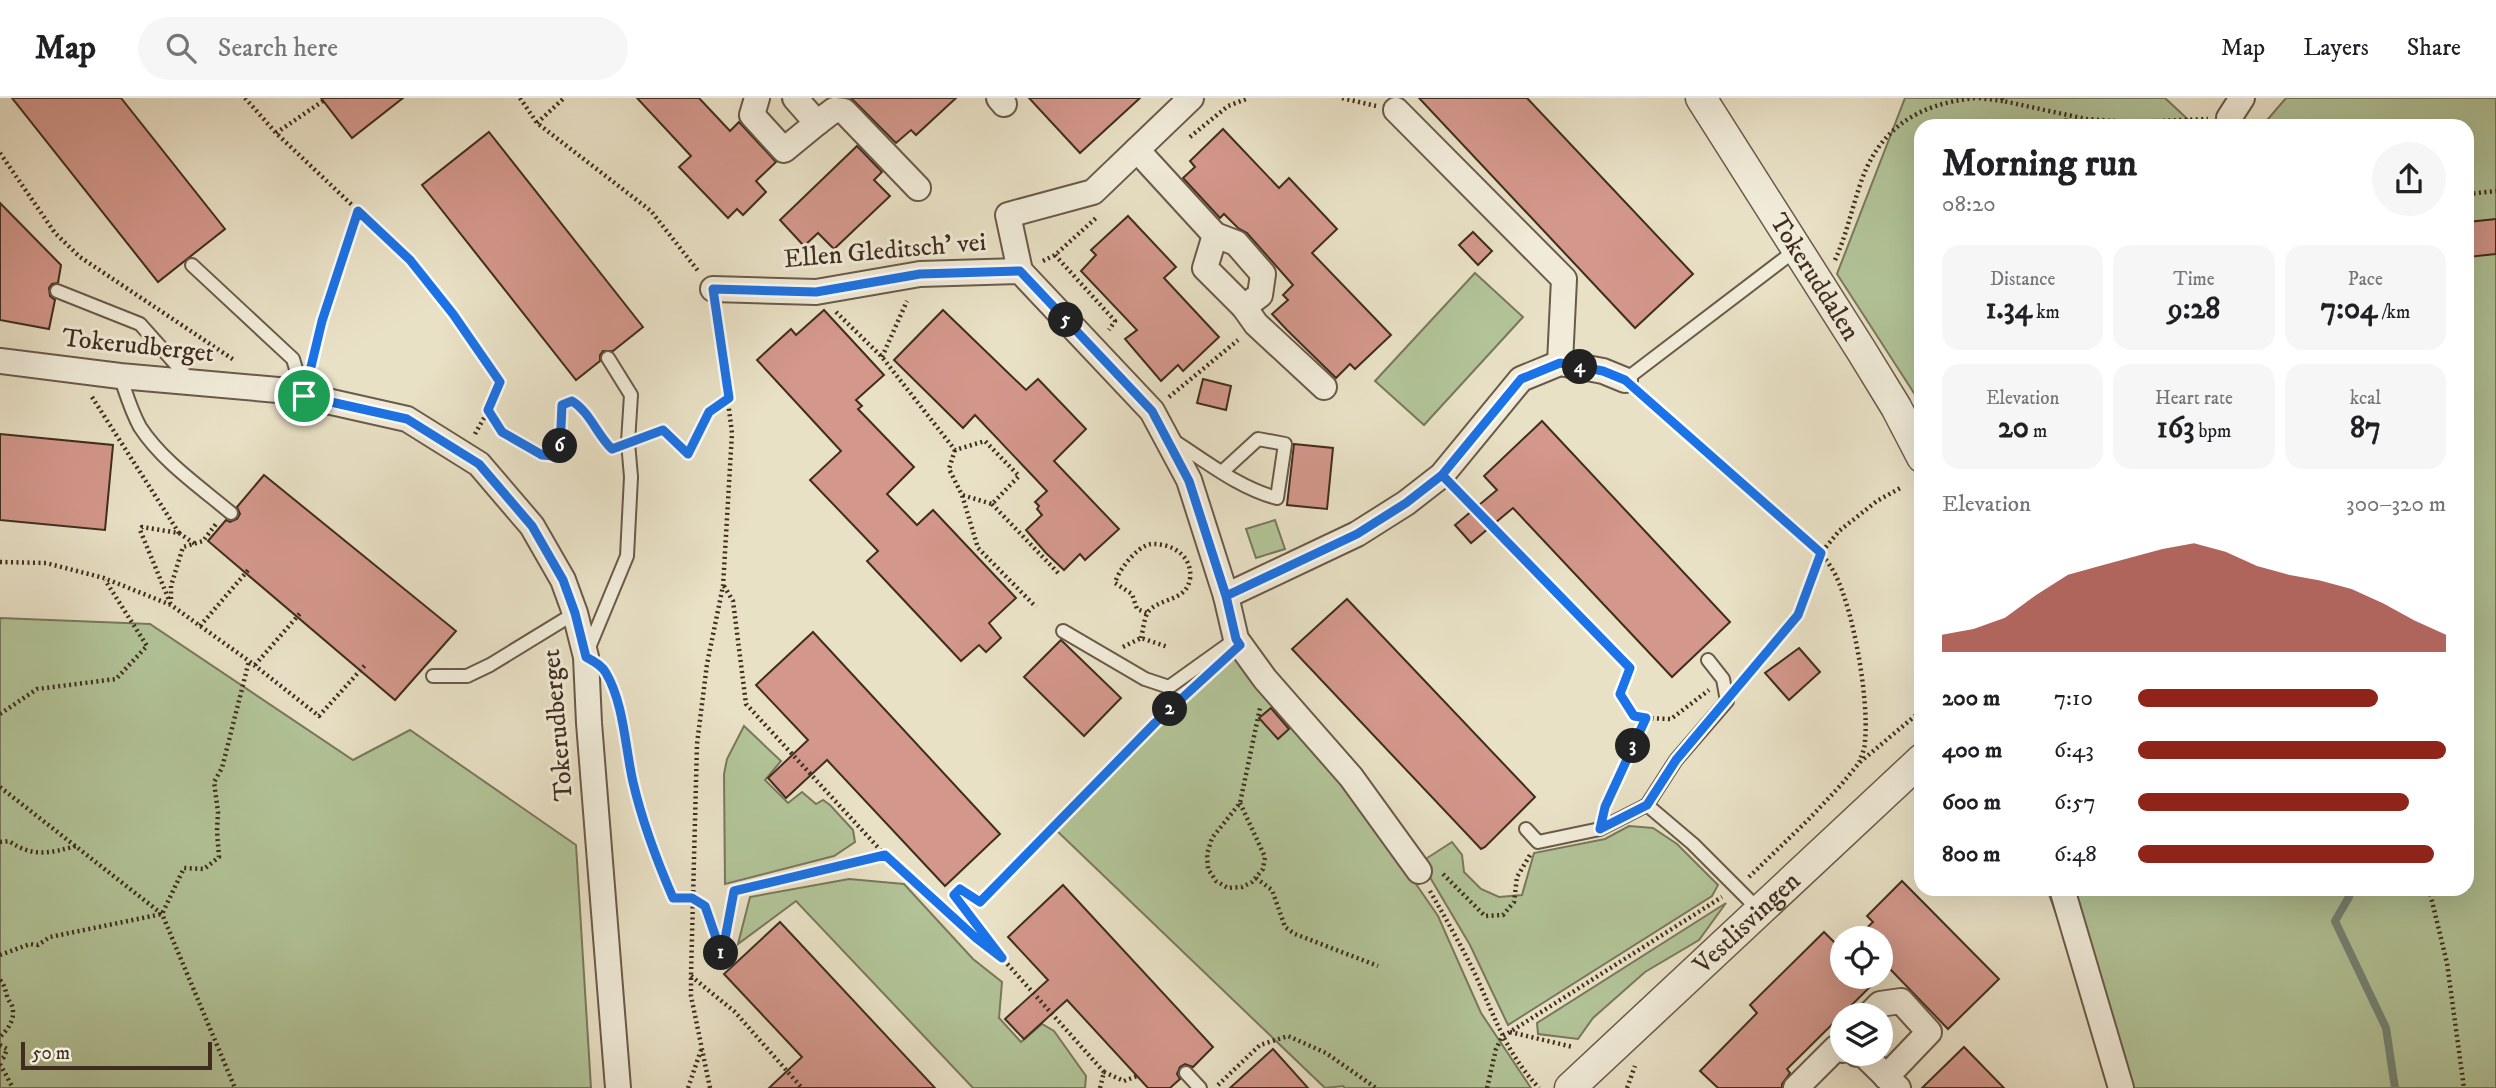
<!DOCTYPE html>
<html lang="en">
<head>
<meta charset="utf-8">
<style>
	body { margin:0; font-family:"IM FELL DW Pica",serif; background:#f6f6f6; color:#202124; height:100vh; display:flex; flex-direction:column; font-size:26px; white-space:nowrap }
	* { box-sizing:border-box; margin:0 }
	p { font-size:23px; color:#757577 }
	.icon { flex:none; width:38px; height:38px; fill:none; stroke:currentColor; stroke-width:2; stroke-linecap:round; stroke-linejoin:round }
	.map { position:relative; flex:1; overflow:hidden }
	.side { position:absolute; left:1914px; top:21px; width:560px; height:777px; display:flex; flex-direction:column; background:#fff; border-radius:21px; box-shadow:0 7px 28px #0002 }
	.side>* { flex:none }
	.fabs { position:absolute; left:1830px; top:828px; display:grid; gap:14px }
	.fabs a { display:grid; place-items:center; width:63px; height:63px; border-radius:50%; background:#fff; box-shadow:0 7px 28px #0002; font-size:35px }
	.scale { position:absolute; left:21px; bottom:18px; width:191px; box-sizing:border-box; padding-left:7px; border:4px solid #402d1f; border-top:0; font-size:19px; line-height:24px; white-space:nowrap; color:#402d1f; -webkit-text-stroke:5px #f1ecda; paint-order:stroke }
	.pin { position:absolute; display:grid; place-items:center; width:60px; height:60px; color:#fff; margin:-30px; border:4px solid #fff; border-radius:50%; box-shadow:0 2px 7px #0007 }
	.km { position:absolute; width:35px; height:35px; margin:-18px; border-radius:50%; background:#222; color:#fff; font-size:19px; line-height:35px; text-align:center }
	.round { display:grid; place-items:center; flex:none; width:74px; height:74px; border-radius:37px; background:#f6f6f6 }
	.overview { display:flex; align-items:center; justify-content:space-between; height:119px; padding:0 28px }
	h1 { font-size:38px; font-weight:700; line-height:52px }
	.stats { display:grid; grid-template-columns:repeat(3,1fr); gap:10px; height:119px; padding:7px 28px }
	.stats div { display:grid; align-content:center; border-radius:18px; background:#f6f6f6; text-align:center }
	.stats b { font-size:30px; font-weight:700 }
	.stats small { font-size:19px; font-weight:400 }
	.stats p { font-size:19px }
	.chart { height:196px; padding:14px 28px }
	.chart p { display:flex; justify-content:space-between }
	.chart svg { width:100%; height:126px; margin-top:7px; fill:#8f2418; opacity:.7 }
	ul { padding:0 28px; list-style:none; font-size:23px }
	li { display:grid; grid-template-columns:112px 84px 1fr; align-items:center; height:52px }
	li i { height:18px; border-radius:9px; background:#8f2418 }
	header { display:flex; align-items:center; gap:42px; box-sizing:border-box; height:98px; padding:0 35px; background:#fff; border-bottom:2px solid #e0e0e0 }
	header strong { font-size:33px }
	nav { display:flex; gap:38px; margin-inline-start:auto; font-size:24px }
	.search { width:490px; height:63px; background:#f6f6f6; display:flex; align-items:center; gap:18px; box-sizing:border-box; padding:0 24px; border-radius:38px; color:#757577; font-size:26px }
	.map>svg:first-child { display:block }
	.green { fill:#b2c498; stroke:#79785c; stroke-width:2 }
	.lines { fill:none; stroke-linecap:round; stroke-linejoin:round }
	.stream { stroke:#758476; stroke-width:8 }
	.building { fill:#d3978b; stroke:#402d1f; stroke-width:2 }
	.service-casing { stroke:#6a5a49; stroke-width:16 }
	.minor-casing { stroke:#6a5a49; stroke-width:28 }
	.tertiary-casing { stroke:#6a5a49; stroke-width:33 }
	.path { stroke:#402d1f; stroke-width:4.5; stroke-dasharray:2 3.5; stroke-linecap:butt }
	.service { stroke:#f1ecda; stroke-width:12 }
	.minor { stroke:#f1ecda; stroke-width:24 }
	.tertiary { stroke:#f1ecda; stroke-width:30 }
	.route-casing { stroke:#fff; stroke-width:14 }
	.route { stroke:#1a73e8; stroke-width:9 }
	.labels { text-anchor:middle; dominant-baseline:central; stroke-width:6; stroke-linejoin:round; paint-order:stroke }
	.street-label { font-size:26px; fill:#402d1f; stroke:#f1ecda }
</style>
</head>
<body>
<header>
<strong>Map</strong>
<div class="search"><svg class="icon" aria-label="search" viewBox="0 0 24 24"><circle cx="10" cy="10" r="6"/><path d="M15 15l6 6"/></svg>Search here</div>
<nav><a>Map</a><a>Layers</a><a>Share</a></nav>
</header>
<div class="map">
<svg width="2496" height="990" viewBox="0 0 2496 990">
	<rect width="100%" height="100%" fill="#e9e1c6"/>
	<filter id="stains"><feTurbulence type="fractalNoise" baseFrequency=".00286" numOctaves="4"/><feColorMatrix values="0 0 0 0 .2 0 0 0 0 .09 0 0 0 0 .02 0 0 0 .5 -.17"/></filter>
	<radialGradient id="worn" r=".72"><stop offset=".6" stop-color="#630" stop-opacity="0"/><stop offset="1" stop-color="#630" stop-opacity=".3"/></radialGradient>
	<!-- green -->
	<g class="green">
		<path d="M 1905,0 L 2165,0 L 2195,28 L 1922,28 L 1921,306 L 1837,176 Z"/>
		<path d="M 2286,0 L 2496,0 L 2496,990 L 2120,990 L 2047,791 L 2468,791 L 2468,28 L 2262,28 Z"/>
		<path d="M 1475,175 L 1523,219 L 1424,327 L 1375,283 Z"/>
		<path d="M 1275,422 L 1285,451 L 1256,460 L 1246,431 Z"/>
		<path d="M 0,520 L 150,526 L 353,662 L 410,632 L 576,747 L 591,990 L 0,990 Z"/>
		<path d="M 1233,557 L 1378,731 L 1438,818 L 1481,915 L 1531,990 L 1345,990 L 1343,988 L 1325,990 L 1055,731 Z"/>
		<path d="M 744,628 L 781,663 L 765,682 L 788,705 L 802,694 L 816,706 L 823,702 L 830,707 L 853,732 L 855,744 L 834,758 L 725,786 L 724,676 L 727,661 Z"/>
		<path d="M 1629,728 L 1653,730 L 1677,746 L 1718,787 L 1712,798 L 1508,927 L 1470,847 L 1421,764 L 1452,744 L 1462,757 L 1464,774 L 1481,791 L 1499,799 L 1522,797 L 1534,755 L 1605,741 Z"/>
		<path d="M 849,781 L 904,786 L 973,861 L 1002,884 L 999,920 L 1021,944 L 1042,926 L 1054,933 L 1086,978 L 1085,990 L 973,990 L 796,803 L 738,846 L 750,799 Z"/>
		<path d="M 1726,805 L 1699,842 L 1645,874 L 1593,920 L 1578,941 L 1538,936 L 1537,925 Z"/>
	</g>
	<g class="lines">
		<!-- stream -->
		<path class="stream" d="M 2346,791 L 2349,799 L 2335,823 L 2386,930 L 2395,990"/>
	</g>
	<!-- building -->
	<g class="building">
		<path d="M 12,0 L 121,0 L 225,131 L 158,184 Z"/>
		<path d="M 321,0 L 403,0 L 352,40 Z"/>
		<path d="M 637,0 L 699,0 L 730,33 L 739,24 L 776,64 L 756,83 L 766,94 L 743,117 L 737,111 L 728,120 L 679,69 L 691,58 Z"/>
		<path d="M 851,0 L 956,0 L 916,37 L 911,32 L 896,45 Z"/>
		<path d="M 1029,0 L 1140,0 L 1080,55 Z"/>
		<path d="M 1419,0 L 1527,0 L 1693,176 L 1635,230 Z"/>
		<path d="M 1223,31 L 1279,90 L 1289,80 L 1337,131 L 1312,155 L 1391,237 L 1355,271 L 1350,266 L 1336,280 L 1287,232 L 1272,216 L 1288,202 L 1283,197 L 1293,187 L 1247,135 L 1238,130 L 1224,116 L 1220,120 L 1183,80 L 1195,69 L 1190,63 Z"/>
		<path d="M 489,34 L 643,229 L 613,253 L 603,253 L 600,257 L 600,263 L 576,282 L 422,87 Z"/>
		<path d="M 857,48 L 882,74 L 874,82 L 890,98 L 834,151 L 818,135 L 804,148 L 780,122 Z"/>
		<path d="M 0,105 L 61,167 L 58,185 L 52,186 L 49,190 L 50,198 L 55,202 L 49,231 L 0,222 Z"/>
		<path d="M 1128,118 L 1176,169 L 1164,180 L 1219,239 L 1183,273 L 1178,267 L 1161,283 L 1125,241 L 1137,232 L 1081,173 L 1096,157 L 1091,152 Z"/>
		<path d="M 2496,121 L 2496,156 L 2468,159 L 2468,124 Z"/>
		<path d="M 1473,134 L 1492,153 L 1478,167 L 1459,147 Z"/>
		<path d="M 824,212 L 884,277 L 856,302 L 862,308 L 858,311 L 914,369 L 887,396 L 917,427 L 933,412 L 1016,500 L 989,525 L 1001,540 L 986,554 L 979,547 L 961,563 L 867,463 L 878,453 L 810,382 L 841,353 L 757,262 L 791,231 L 796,237 Z"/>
		<path d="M 943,212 L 1026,292 L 1038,281 L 1086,331 L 1054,363 L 1119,431 L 1085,462 L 1080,456 L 1064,472 L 1046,455 L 1026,432 L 1042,417 L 1037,411 L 1039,408 L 1035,404 L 1047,393 L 975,317 L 963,330 L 894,262 Z"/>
		<path d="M 1203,281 L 1231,288 L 1226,312 L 1197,305 Z"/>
		<path d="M 1542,323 L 1730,524 L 1672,579 L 1513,410 L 1471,445 L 1455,427 L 1497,392 L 1484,378 Z"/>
		<path d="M 0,336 L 113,347 L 105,432 L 0,422 Z"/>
		<path d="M 1294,346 L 1333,350 L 1327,411 L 1287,407 Z"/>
		<path d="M 264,377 L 456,533 L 395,602 L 208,443 L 226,422 L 230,424 L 237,421 L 240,416 L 237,409 Z"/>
		<path d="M 1347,501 L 1535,699 L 1485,749 L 1481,751 L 1292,551 Z"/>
		<path d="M 813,534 L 1000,736 L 945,788 L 827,662 L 786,700 L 768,680 L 808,642 L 756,587 Z"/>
		<path d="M 1061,542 L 1121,600 L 1084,638 L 1024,579 Z"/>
		<path d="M 1799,550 L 1820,574 L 1789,602 L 1765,575 Z"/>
		<path d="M 1271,610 L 1289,631 L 1278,641 L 1259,620 Z"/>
		<path d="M 1902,783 L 1999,881 L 1948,931 L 1889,870 L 1881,878 L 1881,840 L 1856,840 L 1873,824 L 1867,818 Z"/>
		<path d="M 1063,787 L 1213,949 L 1193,969 L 1185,966 L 1180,969 L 1177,976 L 1180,981 L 1170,990 L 1148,990 L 1067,902 L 1024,941 L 1005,921 L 1048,882 L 1008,839 Z"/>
		<path d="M 780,824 L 935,990 L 769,990 L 802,959 L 724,876 Z"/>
		<path d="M 1824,834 L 1843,853 L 1843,878 L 1881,878 L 1787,971 L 1790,975 L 1782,986 L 1782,990 L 1718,990 L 1700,973 L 1757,915 L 1750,907 Z"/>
		<path d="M 1964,949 L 2004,990 L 1922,990 Z"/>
		<path d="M 1273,951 L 1308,990 L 1230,990 Z"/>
	</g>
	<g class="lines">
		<!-- service casing -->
		<g class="service-casing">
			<g id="service">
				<path d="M 192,167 L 293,261 L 304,298"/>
				<path d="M 57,193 L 140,226 L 189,281"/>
				<path d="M 120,278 C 126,295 131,313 140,329 C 162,363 200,389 231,415"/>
				<path d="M 1625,282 L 1797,151"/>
				<path d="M 1174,343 C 1207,364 1239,390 1277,400 L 1285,346 L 1258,341 L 1222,374"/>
				<path d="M 1063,533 L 1145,581 L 1169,589 L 1236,541"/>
				<path d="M 588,552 L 627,458 L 631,379 L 628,344 L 631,297 L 608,260"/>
				<path d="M 433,578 L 467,578 L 490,567 L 575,515"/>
				<path d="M 1647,707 L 1693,746 L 1759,812"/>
				<path d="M 1526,731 L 1538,744 L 1600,731 L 1647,707 L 1676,662 L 1727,603 L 1723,581 L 1708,562"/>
				<path d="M 1186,975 L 1200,990"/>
			</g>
		</g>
		<!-- minor casing -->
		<g class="minor-casing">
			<g id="minor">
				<path d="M 757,0 L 752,17 L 784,52 L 817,25"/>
				<path d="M 795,0 L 817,25 L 834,12 L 844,13 L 918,90"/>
				<path d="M 999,0 L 1004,6"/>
				<path d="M 1396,12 L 1564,181 L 1560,265"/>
				<path d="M 2229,20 L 2242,0"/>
				<path d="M 1137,52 L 1215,137 L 1236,145 L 1263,176 L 1260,197 L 1244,209"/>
				<path d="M 1215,137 L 1205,170 L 1244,209 L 1256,226 L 1324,289"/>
				<path d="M 1020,173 L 1008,117 L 1093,94 L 1191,0"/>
				<path d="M 713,191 L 816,194 L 920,176 L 1020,173 L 1152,313 L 1189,382 L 1226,498 L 1236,541 L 1265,581 L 1351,679 L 1419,773"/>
				<path d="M 0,263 L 120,278 L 278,292 L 407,321 L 479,366 L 532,428 L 563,482 L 575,515 L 586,559 L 589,625 L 618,990"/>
				<path d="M 1226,498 L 1357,436 L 1406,405 L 1442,377 L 1521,281 L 1560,265 L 1603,273 L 1625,282"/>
				<path d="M 2062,791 L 2121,990"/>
				<path d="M 1869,917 L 1880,906 L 1901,903 L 1929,934 L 1886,979"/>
				<path d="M 1857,956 L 1864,957 L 1898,990"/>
				<path d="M 1796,990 L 1836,950 L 1843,952"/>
			</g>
		</g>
		<!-- tertiary casing -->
		<g class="tertiary-casing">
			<g id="tertiary">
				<path id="s1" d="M 1701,0 L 1861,252 L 1896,309 L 1922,359"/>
				<path id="s2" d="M 1570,990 L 1922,661"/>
			</g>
		</g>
		<!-- path -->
		<g class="path">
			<path d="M 245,0 L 276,35 L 410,162 L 453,216 L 500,284 L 488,312 L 502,334 L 542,357 L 553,358 L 560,350 L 562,307 L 572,303 C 589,313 596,336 611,350"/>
			<path d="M 520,0 L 537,25 L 651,113 L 699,174"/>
			<path d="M 1342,0 L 1376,8"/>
			<path d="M 1979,0 L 2003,3"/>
			<path d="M 2002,0 L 2003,3 L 2086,21 L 2130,24 L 2208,21"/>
			<path d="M 537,25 L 564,0"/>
			<path d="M 2066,28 L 2067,17"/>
			<path d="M 276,35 L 323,3"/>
			<path d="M 1190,39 L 1228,8 L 1249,0"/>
			<path d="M 0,55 L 55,135 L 80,159 L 234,262"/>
			<path d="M 2468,96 L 2496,93"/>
			<path d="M 1055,157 L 1115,223 L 1109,232"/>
			<path d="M 1835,162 C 1846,138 1851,114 1859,90 C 1877,32 1916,6 1975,0"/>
			<path d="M 1043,163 L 1055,157 L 1096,120"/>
			<path d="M 836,214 L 882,259 L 955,352 L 985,343 L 1019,378 L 992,406 L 962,397"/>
			<path d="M 882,259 L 907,203"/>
			<path d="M 313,260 L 322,223 L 358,113"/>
			<path d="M 1642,296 L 1804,438 C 1816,450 1827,461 1835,476 C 1854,513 1869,602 1865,643 C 1865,650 1862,657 1859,664"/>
			<path d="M 92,299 L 179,435 L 142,429 L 140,432 L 171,507"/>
			<path d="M 1169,299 L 1238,242"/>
			<path d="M 475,336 L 488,313"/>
			<path d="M 645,338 L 663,332 L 688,356 L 709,314 L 728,301"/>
			<path d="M 955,352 L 949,371 L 962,397 L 978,450 L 1036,509"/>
			<path d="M 1457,393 L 1630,570 L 1620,596 L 1634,618 L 1646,620 L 1606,706"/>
			<path d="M 992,406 L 1060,477"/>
			<path d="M 179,435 L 195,446"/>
			<path d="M 0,464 L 46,465 L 104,480 L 171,507 L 249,563 L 319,618 L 366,566"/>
			<path d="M 724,488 L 733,503 L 746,606 L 885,757 L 996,856"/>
			<path d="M 171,501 L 171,488 L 183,449 L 203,443 L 216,426"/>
			<path d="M 200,528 L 250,470"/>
			<path d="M 1141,540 C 1143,533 1144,520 1148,514 C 1160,499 1186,504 1190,481 C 1193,458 1172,445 1151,446 C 1137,448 1118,473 1115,485 L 1132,496 L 1137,511 L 1147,515"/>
			<path d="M 1123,549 L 1141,540 L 1168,549"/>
			<path d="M 255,567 L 302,513"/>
			<path d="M 1743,583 L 1798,517 L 1821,455 L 1839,433 L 1877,403 L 1902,389"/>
			<path d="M 615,598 C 623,626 627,654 633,682 C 640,719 658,765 673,800 L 693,800 L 705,808 L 722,857 L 734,793 L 885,757"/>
			<path d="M 0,616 L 37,591 L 116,581 L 147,548 L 105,482"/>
			<path d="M 1646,620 L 1671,621 L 1709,592"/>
			<path d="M 0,689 L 162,816 L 235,990"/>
			<path d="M 1240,705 L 1265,759 L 1263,771 L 1252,784 L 1242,789 L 1228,790 L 1216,783 L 1208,771 L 1207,756 L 1212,740 L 1240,705 L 1260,610"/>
			<path d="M 0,744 L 9,743 C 33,760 50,755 76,748"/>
			<path d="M 1443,776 L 1485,818 L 1503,817 L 1514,804 L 1517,779 L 1530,757"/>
			<path d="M 1749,779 L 1808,722 L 1840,688 L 1859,665 L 1922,612"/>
			<path d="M 1256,780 L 1272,792 L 1285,829 L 1295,836 L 1378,868"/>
			<path d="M 2429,791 L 2447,865 L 2464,990"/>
			<path d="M 1430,793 C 1446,821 1462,849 1476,878 C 1495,920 1507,956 1539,990"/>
			<path d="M 0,857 L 30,846 L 38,847 L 50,839 L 162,816 L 184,770 L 204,771 L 219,759 L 217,733 L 218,714 L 214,684 L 222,670 L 249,563"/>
			<path d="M 691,878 L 735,914 L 802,990"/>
			<path d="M 0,882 C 5,888 5,891 7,898 C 8,902 11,905 12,908 C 16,921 8,931 0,939"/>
			<path d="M 1510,934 L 1573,949"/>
			<path d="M 0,947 L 7,951 L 4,959 L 0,962"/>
			<path d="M 0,966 L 13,990"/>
			<path d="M 1104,974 L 1124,983 L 1137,978"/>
			<path d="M 1218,987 L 1260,947 L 1288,938 L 1326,955 L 1376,990"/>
			<path d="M 688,990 L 701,952"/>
			<path d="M 710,990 L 691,898 L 691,877 L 697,646 L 707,566 L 723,488 L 732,335 L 717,216"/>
			<path d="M 1100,990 L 1104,974 L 1002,860 L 954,797 L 960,791 L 980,804 L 1173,608"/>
			<path d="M 1487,990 L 1496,951 L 1502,939 L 1722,799"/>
			<path d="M 1627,990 L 1635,968"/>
		</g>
		<!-- service -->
		<use href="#service" class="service"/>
		<!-- minor -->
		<use href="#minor" class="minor"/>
		<!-- tertiary -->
		<use href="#tertiary" class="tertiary"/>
	</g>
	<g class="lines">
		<!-- route casing -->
		<g class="route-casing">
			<path id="route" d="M 304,298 L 407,321 L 479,366 L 532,428 L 563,482 L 575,515 L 586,559 C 593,563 602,567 606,575 C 624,606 625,649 633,684 C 642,723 657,763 673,800 L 692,800 L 705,808 L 722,857 L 734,793 L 885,757 L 976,840 L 1002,860 L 954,797 L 960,791 L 980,804 L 1155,625 L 1240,547 L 1236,541 L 1226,498 L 1357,436 L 1406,405 L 1442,377 L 1630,570 L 1620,596 L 1634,618 L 1646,620 L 1605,709 L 1600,731 L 1647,707 L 1676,662 L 1798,517 L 1821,455 L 1625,282 L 1603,273 L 1560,265 L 1521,281 L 1442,377 L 1406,405 L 1357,436 L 1226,498 L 1189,383 L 1152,313 L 1020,173 L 920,176 L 816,194 L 713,191 L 729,300 L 709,314 L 688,356 L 663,332 L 612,351 C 597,337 590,314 572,303 L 562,307 L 560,350 L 553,358 L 542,357 L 502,334 L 488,312 L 500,284 L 453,216 L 410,162 L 358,113 L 322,223 L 304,298"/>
		</g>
		<!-- route -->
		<use href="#route" class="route"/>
	</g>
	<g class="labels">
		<!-- street labels -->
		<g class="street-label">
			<text transform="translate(885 153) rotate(-5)">Ellen Gleditsch’ vei</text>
			<text stroke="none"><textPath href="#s1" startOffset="212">Tokeruddalen</textPath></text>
			<text transform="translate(138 248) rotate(6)">Tokerudberget</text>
			<text transform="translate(558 627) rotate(-95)">Tokerudberget</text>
			<text stroke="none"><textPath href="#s2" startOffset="242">Vestlisvingen</textPath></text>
		</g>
	</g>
	<rect width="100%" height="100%" filter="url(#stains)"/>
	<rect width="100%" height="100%" fill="url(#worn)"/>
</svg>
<div class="fabs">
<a><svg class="icon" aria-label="locate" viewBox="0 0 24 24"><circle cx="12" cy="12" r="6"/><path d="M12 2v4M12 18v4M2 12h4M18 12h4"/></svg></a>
<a><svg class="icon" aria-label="layers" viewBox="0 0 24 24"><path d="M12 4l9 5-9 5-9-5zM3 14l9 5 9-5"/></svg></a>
</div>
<div class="scale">50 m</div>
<div class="pin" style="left:304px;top:298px;background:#1e9e55"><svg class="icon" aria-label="arrive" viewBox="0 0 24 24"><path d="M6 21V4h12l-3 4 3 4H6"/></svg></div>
<b class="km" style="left:721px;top:855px">1</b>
<b class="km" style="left:1170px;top:611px">2</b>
<b class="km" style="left:1633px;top:648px">3</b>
<b class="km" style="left:1580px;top:269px">4</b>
<b class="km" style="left:1066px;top:222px">5</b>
<b class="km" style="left:560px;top:348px">6</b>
<section class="side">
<div class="overview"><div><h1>Morning run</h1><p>08:20</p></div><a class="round"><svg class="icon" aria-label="share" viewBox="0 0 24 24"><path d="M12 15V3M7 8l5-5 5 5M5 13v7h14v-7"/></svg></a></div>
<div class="stats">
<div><p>Distance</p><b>1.34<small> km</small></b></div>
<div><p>Time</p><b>9:28</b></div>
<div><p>Pace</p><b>7:04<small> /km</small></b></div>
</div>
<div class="stats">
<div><p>Elevation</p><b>20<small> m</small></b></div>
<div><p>Heart rate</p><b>163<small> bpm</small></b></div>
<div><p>kcal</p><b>87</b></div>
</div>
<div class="chart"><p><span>Elevation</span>300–320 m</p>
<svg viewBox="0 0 160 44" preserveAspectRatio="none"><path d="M0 44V38L10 36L20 32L30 24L40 17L50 14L60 11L70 8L80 6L90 9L100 14L110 17L120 19L130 22L140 27L150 33L160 38V44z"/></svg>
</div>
<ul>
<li><b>200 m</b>7:10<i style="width:78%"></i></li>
<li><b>400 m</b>6:43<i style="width:100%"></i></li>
<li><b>600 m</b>6:57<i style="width:88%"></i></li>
<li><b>800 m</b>6:48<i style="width:96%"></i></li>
</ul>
</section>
</div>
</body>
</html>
